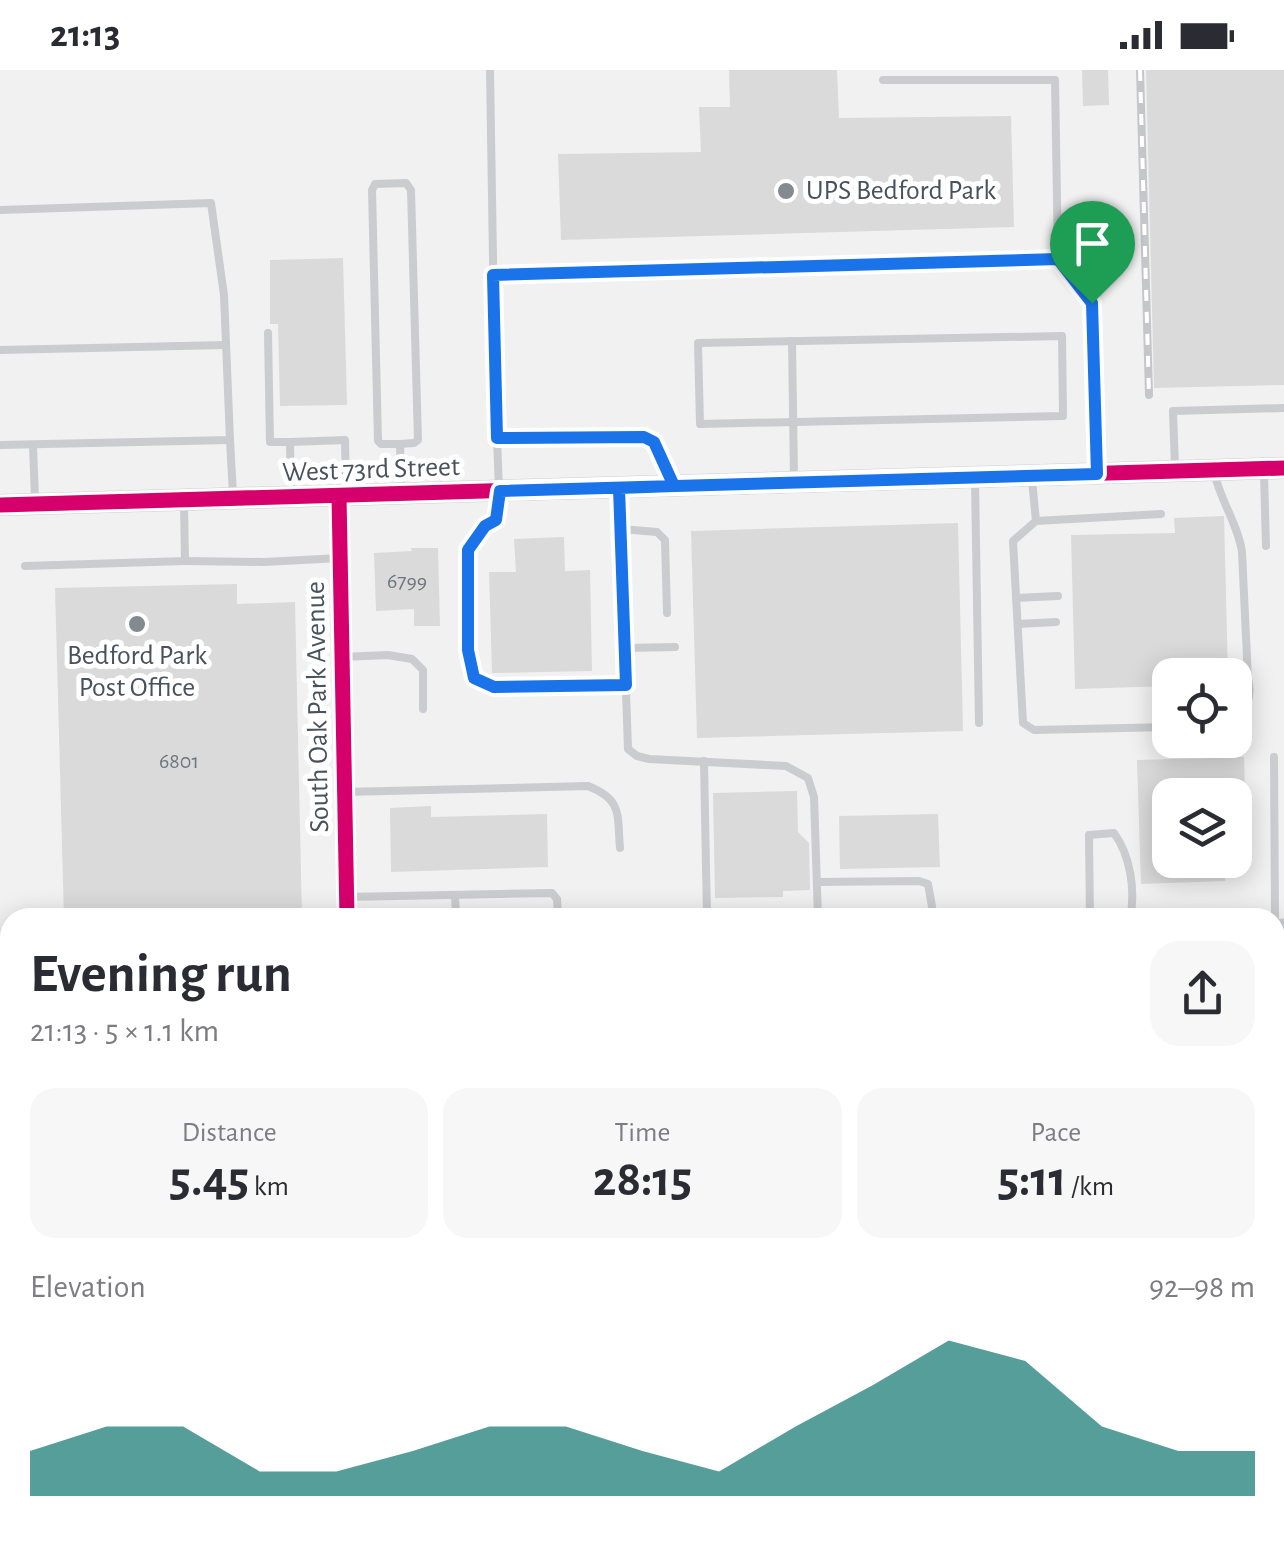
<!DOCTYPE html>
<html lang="en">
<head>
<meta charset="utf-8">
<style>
	body { margin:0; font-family:"Alegreya Sans",sans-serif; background:#f7f7f7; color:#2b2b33; height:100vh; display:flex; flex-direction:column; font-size:38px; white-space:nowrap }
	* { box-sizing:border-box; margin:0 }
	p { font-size:32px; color:#7c7c81 }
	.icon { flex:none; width:55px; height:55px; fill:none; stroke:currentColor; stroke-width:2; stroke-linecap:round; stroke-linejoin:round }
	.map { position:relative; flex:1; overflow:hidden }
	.side { position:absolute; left:0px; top:838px; width:1285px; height:642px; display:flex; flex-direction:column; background:#fff; border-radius:30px 30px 0 0; box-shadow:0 5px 25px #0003 }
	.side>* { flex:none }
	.controls { position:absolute; left:1152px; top:588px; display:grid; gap:20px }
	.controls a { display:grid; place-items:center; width:100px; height:100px; border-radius:20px; background:#fff; box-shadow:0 5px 25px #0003; font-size:50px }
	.pin { position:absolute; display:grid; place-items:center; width:85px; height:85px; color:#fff; margin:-102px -42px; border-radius:50% 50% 50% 0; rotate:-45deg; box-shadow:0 0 10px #0007 }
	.pin .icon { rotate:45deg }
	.round { display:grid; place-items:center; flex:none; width:105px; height:105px; border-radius:30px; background:#f7f7f7 }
	.overview { display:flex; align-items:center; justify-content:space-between; height:170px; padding:0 30px }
	h1 { font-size:55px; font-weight:600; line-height:75px }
	.metrics { display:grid; grid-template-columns:repeat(3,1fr); gap:15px; height:170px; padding:10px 30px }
	.metrics div { display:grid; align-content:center; border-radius:25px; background:#f7f7f7; text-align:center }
	.metrics b { font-size:50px; font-weight:600 }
	.metrics small { font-size:28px; font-weight:400 }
	.metrics p { font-size:28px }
	.chart { height:280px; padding:20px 30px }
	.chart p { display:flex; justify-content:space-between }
	.chart svg { width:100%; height:180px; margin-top:10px; fill:#0f766e; opacity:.7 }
	.status { display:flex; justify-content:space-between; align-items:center; height:70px; padding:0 50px; background:#fff; direction:ltr }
	.status svg { height:28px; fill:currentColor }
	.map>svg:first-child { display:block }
	.building { fill:#dadadb }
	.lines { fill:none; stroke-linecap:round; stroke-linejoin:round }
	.lane { stroke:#cacccf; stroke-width:8 }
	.street { stroke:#cacccf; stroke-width:15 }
	.secondary { stroke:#ccced1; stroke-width:22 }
	.rail-casing { stroke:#c5c6c9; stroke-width:8 }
	.rail { stroke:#fff; stroke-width:4; stroke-dasharray:11; stroke-linecap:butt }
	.cycleway-casing { stroke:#fff; stroke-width:21 }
	.cycleway { stroke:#d6006c; stroke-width:15 }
	.route-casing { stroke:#fff; stroke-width:20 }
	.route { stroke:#1a73e8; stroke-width:12 }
	.poi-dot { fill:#838a91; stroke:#fff; stroke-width:4 }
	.labels { text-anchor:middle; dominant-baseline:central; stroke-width:10; stroke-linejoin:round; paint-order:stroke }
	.number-label { font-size:22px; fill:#6d757d }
	.poi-label { font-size:28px; fill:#48525d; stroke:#fff; text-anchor:start }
	.street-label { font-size:28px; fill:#48525d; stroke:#fff }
</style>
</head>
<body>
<div class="status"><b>21:13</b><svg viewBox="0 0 49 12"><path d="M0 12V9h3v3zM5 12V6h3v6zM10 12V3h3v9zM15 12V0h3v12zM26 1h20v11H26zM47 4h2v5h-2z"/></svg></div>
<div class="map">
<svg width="1284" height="1479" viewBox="0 0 1284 1479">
	<rect width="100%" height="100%" fill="#f1f1f1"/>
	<!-- building -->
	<g class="building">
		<path d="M 729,0 L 837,0 L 839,48 L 1011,46 L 1014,157 L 561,170 L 558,84 L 701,82 L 699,37 L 730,37 Z"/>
		<path d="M 1082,0 L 1108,0 L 1109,35 L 1083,36 Z"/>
		<path d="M 1146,0 L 1284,0 L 1284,315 L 1154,318 Z"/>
		<path d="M 343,188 L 347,335 L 280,336 L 278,254 L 270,254 L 270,190 Z"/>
		<path d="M 1224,446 L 1228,605 L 1170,605 L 1170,616 L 1075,619 L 1071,465 L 1175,463 L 1174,448 Z"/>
		<path d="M 958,453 L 963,661 L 697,668 L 691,461 Z"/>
		<path d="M 564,467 L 565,501 L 590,500 L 592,601 L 492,603 L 489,502 L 516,502 L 514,469 Z"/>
		<path d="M 411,478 L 438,478 L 440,556 L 414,556 L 414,539 L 376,541 L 374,483 L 412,481 Z"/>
		<path d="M 237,514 L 237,534 L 295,532 L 302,848 L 64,848 L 55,518 Z"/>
		<path d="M 1244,687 L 1247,788 L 1235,788 L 1235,725 L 1170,725 L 1170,790 L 1225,790 L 1225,811 L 1141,814 L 1137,690 Z"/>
		<path d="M 797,721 L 798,762 L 809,773 L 810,820 L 783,821 L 783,827 L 715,828 L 713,723 Z"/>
		<path d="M 431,736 L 431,747 L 547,744 L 548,797 L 391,802 L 390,738 Z"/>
		<path d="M 938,744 L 940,797 L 840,799 L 839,746 Z"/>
		<path d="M 409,1470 L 792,1470 L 793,1479 L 358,1479 L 358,1472 Z"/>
	</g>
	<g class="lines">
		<!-- lane -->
		<g class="lane">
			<path d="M 490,0 L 495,314 L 499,421 L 496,450 L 485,456 L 468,480 L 468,580 L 474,608 L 494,617 L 626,615"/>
			<path d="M 883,10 L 1055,10 L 1058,189 L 1092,233 L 1097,399"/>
			<path d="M 0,140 L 211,133 L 224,225 L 230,370 L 0,375"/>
			<path d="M 493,205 L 1058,189"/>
			<path d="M 268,263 L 270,372 L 290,372"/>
			<path d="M 1062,266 L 1063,346 L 700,354 L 698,273 Z"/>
			<path d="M 792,271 L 794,408"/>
			<path d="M 0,280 L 226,275"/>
			<path d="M 497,369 L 644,367 L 654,372 L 671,411"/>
			<path d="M 230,370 L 233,425"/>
			<path d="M 400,374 L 381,374 L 378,371 L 372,120 L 375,114 L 406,113 L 411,120 L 418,370 L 414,373 L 400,374 L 401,420"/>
			<path d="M 33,375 L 35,430"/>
			<path d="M 1175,397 L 1173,341 L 1284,338"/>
			<path d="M 1214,402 C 1220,430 1238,454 1242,482 L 1248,609 C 1253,628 1246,637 1235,651"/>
			<path d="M 1264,403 L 1266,476"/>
			<path d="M 1032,410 L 1036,451 L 1013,471 L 1023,653 L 1034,660 L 1170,657"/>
			<path d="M 975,412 L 979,653"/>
			<path d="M 619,422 L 628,679 L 637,686 L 649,689 L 786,696 L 808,708 L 814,727 L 818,848"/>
			<path d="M 291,423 L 290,372 L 345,370 L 346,420"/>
			<path d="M 1036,451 L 1161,444"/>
			<path d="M 621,459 L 657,462 L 665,470 L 667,543"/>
			<path d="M 185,491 L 264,492 L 340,488"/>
			<path d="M 25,496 L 185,491 L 184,434"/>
			<path d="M 1016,528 L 1058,526"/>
			<path d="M 1018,554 L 1056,552"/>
			<path d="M 625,578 L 675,577"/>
			<path d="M 342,587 L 388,585 L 412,589 L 423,600 L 423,639"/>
			<path d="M 1274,687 L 1275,848"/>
			<path d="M 704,691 L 707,848"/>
			<path d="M 345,722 L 588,716 C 623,730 617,744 620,778"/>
			<path d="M 817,812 L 919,811 L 928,814 L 934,848"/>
			<path d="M 455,825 L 456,848"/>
			<path d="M 347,827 L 552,823 L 557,829 L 558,848"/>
			<path d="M 1090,848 L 1089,765 L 1114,763 C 1130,785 1136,820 1130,848"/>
			<path d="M 1275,858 L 1277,910 L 1284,909"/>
			<path d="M 0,890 L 10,1101"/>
			<path d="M 1277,910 L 1283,1119"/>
			<path d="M 0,1224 L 10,1224"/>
			<path d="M 0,1310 L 10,1310"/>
			<path d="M 0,1466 L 1,1479"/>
			<path d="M 102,1470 L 103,1479"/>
			<path d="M 196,1470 L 196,1479"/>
			<path d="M 256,1470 L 256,1479"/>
			<path d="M 302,1470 L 302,1479"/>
			<path d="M 833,1470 L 833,1479"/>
			<path d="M 890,1470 L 890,1479"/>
			<path d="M 939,1470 L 939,1479"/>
			<path d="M 1014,1470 L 1014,1479"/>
			<path d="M 1181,1470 L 1181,1479"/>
		</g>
		<!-- street -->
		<g class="street">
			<path d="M 339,426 L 347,848"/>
			<path d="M 1275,857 L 1284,856"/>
			<path d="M 0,1361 L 10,1361"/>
		</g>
		<!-- secondary -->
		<path class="secondary" d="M 0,435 L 1284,398"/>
		<!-- rail casing -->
		<g class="rail-casing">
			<path id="rail" d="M 1140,0 L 1149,325"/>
		</g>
		<!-- rail -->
		<use href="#rail" class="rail"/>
		<!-- cycleway casing -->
		<g class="cycleway-casing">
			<g id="cycleway">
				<path d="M 339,426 L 347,848"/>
				<path d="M 0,435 L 1284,398"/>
			</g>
		</g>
		<!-- cycleway -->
		<use href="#cycleway" class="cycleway"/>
	</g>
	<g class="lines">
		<!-- route casing -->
		<g class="route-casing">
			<path id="route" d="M 1092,233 L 1097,404 L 500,421 L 496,450 L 485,456 L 468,480 L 468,580 L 474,608 L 494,617 L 626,615 L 619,418 L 674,416 L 654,372 L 644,367 L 497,368 L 493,205 L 1058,189 L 1092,233"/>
		</g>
		<!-- route -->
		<use href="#route" class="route"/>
	</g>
	<!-- markers -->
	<g class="poi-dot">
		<circle cx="786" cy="121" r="10"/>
		<circle cx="137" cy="554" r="10"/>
	</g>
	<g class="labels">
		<!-- number labels -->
		<g class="number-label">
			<text x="407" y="511">6799</text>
			<text x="179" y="691">6801</text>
		</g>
		<!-- poi labels -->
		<g class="poi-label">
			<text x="806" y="121">UPS Bedford Park</text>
			<text x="137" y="586" text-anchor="middle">Bedford Park<tspan x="137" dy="32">Post Office</tspan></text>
		</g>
		<!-- street labels -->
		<g class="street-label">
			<text transform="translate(371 400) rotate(-2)">West 73rd Street</text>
			<text transform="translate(318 637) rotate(-91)">South Oak Park Avenue</text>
		</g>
	</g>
</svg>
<div class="controls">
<a><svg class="icon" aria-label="locate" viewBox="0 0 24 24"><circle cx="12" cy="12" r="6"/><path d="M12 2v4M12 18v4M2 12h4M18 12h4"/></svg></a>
<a><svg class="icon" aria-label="layers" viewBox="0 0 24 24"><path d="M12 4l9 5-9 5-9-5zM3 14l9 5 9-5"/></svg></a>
</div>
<div class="pin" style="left:1092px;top:233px;background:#1e9e55"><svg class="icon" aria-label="arrive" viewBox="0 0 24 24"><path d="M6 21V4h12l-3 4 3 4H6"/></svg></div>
<section class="side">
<div class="overview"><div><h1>Evening run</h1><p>21:13 · 5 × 1.1 km</p></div><a class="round"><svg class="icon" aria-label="share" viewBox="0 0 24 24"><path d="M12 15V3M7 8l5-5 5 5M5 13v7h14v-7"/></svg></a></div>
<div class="metrics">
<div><p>Distance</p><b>5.45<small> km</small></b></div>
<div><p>Time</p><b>28:15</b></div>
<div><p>Pace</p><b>5:11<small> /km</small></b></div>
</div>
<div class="chart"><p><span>Elevation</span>92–98 m</p>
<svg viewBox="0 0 160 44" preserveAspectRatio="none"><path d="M0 44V33L10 27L20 27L30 38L40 38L50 33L60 27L70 27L80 33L90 38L100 27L110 17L120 6L130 11L140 27L150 33L160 33V44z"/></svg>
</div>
</section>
</div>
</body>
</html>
